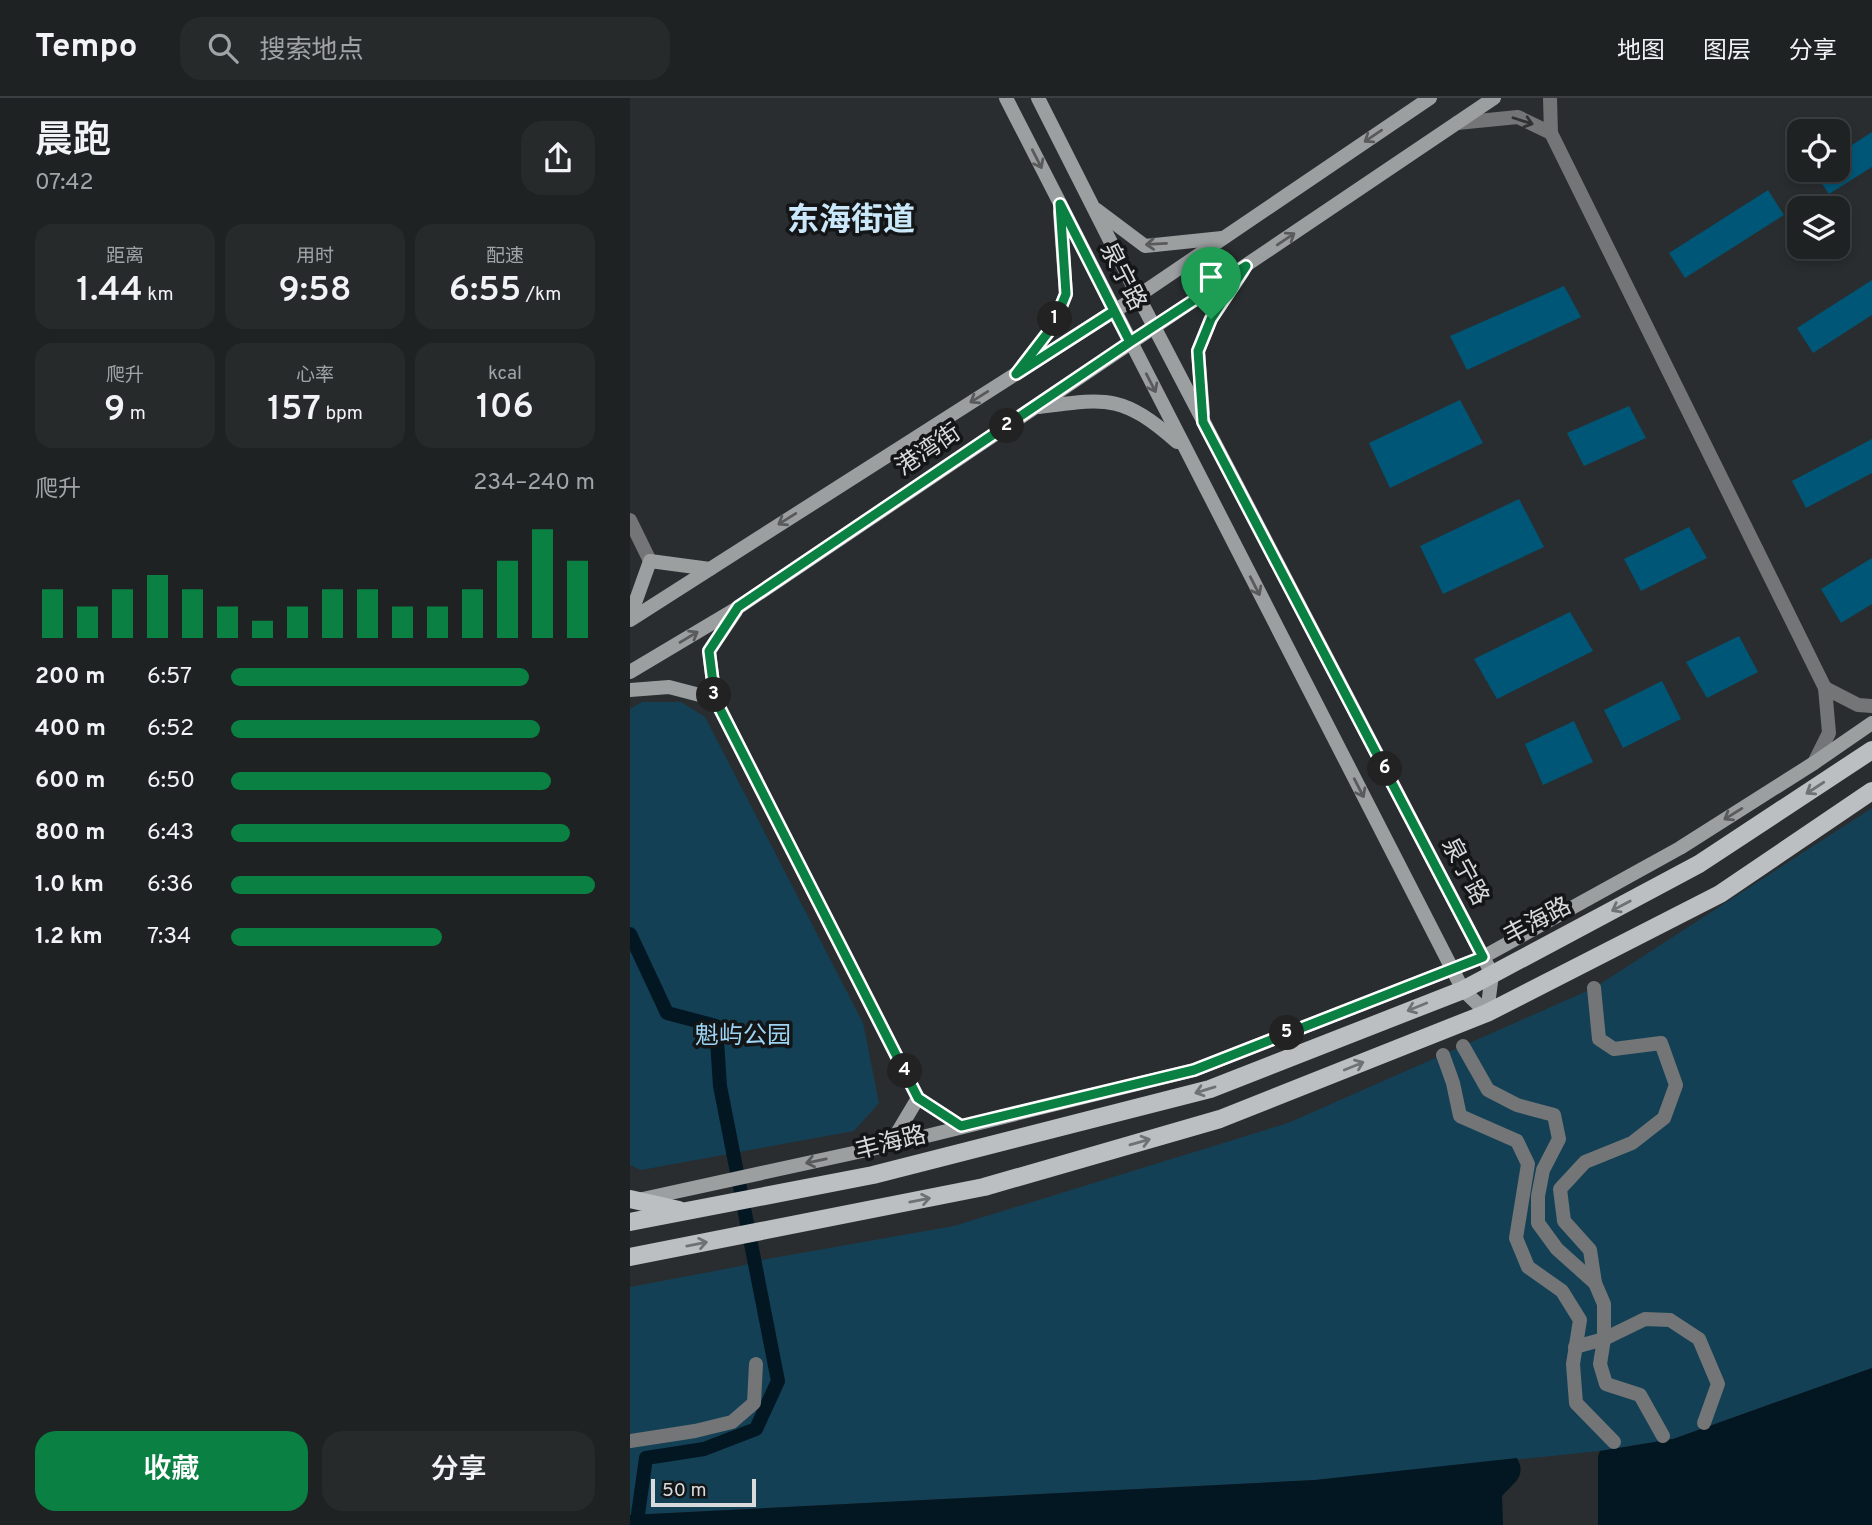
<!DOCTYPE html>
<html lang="zh">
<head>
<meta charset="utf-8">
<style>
	body { margin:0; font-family:Overpass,"Noto Sans SC",sans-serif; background:#272a2b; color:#f1f3f6; height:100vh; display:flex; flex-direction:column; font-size:26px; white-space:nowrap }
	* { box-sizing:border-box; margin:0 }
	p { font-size:23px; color:#a1a4a6 }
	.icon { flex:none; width:38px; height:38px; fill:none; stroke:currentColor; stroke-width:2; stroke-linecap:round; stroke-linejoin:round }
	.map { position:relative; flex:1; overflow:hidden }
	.panel { display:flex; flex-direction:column; background:#1f2223; width:630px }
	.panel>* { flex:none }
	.buttons { position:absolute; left:1157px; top:21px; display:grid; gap:14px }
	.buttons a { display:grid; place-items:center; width:63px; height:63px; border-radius:14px; background:#1f2223; box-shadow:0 4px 10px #0003,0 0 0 2px #3c3f41; font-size:35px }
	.scale { position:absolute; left:21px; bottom:18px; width:105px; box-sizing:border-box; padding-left:7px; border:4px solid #d8dadc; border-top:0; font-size:19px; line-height:24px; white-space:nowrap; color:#d8dadc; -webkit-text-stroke:5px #131516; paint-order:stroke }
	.pin { position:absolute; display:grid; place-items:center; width:60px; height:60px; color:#fff; margin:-72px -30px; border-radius:50% 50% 50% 0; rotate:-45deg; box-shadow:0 0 7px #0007 }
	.pin .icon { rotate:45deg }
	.km { position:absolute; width:35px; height:35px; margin:-18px; border-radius:50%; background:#222; color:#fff; font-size:19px; line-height:35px; text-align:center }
	.round { display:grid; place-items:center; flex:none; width:74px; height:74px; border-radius:21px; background:#272a2b }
	.headline { display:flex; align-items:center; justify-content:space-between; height:119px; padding:0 35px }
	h1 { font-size:38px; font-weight:600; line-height:52px }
	.metrics { display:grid; grid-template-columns:repeat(3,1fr); gap:10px; height:119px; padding:7px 35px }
	.metrics div { display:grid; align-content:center; border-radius:18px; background:#272a2b; text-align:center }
	.metrics b { font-size:35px; font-weight:600 }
	.metrics small { font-size:19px; font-weight:400 }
	.metrics p { font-size:19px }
	.chart { height:196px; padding:14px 35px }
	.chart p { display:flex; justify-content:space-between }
	.chart svg { width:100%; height:126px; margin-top:7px; stroke:#0b8043; stroke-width:6 }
	.cta { display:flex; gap:14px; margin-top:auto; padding:14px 35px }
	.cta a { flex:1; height:80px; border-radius:21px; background:#0b8043; color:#fff; font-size:28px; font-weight:600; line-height:80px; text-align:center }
	.cta a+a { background:#272a2b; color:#f1f3f6 }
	ul { padding:0 35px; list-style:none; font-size:23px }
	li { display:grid; grid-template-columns:112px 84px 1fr; align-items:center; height:52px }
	li i { height:18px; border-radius:9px; background:#0b8043 }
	header { display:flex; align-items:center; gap:42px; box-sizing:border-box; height:98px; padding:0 35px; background:#1f2223; border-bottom:2px solid #3c3f41 }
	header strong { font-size:33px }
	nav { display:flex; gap:38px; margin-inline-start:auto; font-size:24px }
	.search { width:490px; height:63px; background:#272a2b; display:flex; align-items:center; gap:18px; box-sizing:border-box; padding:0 24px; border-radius:21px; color:#a1a4a6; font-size:26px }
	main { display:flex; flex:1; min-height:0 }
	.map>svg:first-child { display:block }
	.green { fill:#144056 }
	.water { fill:#031722 }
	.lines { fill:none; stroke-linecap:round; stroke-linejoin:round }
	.canal { stroke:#031722; stroke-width:14 }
	.building { fill:#005676 }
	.street { stroke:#737576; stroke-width:14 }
	.secondary { stroke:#9c9fa0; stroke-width:14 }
	.primary { stroke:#bbbfc1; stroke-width:18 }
	.oneway { stroke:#303233 }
	.oneway2 { stroke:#585a5b }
	.oneway3 { stroke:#6f7274 }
	.route-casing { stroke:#fff; stroke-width:14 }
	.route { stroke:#0b8043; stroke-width:9 }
	.labels { text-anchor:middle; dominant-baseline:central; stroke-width:7; stroke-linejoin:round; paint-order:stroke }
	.street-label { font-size:24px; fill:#d8dadc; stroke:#131516 }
	.park-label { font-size:24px; fill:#9dd4f3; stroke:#131516 }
	.district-label { font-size:32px; font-weight:bold; fill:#cae8fa; stroke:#131516 }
</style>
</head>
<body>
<header>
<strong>Tempo</strong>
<div class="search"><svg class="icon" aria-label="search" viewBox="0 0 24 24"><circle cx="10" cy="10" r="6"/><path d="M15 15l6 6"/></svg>搜索地点</div>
<nav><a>地图</a><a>图层</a><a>分享</a></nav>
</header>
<main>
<section class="panel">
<div class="headline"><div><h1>晨跑</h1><p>07:42</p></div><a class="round"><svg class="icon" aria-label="share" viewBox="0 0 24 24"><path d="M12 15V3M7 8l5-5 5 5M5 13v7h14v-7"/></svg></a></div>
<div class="metrics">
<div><p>距离</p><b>1.44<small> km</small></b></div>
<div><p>用时</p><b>9:58</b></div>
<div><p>配速</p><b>6:55<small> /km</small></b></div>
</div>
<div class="metrics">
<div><p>爬升</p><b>9<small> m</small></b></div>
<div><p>心率</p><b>157<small> bpm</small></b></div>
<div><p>kcal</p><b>106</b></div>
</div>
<div class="chart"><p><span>爬升</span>234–240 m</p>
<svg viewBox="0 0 160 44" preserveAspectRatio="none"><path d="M5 44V27M15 44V33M25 44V27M35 44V22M45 44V27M55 44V33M65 44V38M75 44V33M85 44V27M95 44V27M105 44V33M115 44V33M125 44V27M135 44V17M145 44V6M155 44V17"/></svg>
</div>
<ul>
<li><b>200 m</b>6:57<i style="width:82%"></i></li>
<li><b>400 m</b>6:52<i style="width:85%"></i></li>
<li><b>600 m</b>6:50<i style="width:88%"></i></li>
<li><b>800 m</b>6:43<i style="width:93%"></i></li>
<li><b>1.0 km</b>6:36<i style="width:100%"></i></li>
<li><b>1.2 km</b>7:34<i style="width:58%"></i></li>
</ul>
<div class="cta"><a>收藏</a><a>分享</a></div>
</section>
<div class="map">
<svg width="1242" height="1427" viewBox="0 0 1242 1427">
	<rect width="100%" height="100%" fill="#292d2f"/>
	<!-- green -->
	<g class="green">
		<path d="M 12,604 L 51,604 L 75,619 L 233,925 L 249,1005 L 224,1033 L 11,1072 L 0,1067 L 0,611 Z"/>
		<path d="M 1242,710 L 1242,1270 L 1043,1341 L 970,1353 L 685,1382 L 0,1417 L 0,1189 L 111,1168 L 137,1161 L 324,1128 L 658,1025 L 964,890 Z"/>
	</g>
	<!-- water -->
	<g class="water">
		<path d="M 1242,1270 L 1242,1427 L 968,1427 L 968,1358 L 970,1353 L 1043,1341 Z"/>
		<path d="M 887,1360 C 897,1379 884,1384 872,1398 L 873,1427 L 0,1427 L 0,1417 L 685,1382 Z"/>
	</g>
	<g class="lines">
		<!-- canal -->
		<path class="canal" d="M 0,836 L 37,915 L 86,928 L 90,988 L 148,1283 L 126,1331 L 74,1351 L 16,1360 L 8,1416"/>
	</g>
	<!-- building -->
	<g class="building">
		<path d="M 1242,34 L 1242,69 L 1199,96 L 1183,72 L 1208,72 L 1208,56 Z"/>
		<path d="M 1138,92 L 1154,117 L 1055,180 L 1039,155 Z"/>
		<path d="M 1242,182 L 1242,217 L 1183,255 L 1167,230 Z"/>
		<path d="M 934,188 L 951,219 L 837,272 L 820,238 Z"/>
		<path d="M 830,302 L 853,345 L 760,390 L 739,345 Z"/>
		<path d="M 999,308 L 1016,340 L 954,368 L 937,335 Z"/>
		<path d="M 1242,341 L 1242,375 L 1176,410 L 1162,383 Z"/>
		<path d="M 889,401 L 914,449 L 813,496 L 790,448 Z"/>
		<path d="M 1059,429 L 1077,460 L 1011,493 L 994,461 Z"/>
		<path d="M 1242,460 L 1242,506 L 1211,525 L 1191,491 Z"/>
		<path d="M 940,514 L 963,553 L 867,601 L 844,561 Z"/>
		<path d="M 1109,538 L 1128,574 L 1077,600 L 1056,564 Z"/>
		<path d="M 1032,583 L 1051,621 L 993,650 L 974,612 Z"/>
		<path d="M 944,623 L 963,664 L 913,687 L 895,646 Z"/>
	</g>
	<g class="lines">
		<!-- street -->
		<g class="street">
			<path d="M 827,25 L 888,19 L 921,35 L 920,0"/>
			<path d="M 921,35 L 1195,590"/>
			<path d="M 0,422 L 20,463"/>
			<path d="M 85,601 L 288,1000"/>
			<path d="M 1184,665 L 1199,635 L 1195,590 L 1228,607 L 1242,608"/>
			<path d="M 964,890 L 969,941 L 984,951 L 1031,945 L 1046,987 L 1034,1020 L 1002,1045 L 955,1064 L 930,1091 L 934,1123 L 960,1152 L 965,1185"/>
			<path d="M 833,948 L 858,992 L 887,1007 L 924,1017 L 929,1041 L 913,1072 L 908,1098 L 908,1125 L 927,1151 L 965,1185 L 974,1206 L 974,1241 L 970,1266 L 976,1286 L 1010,1297 L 1033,1338"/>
			<path d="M 813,957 L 823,985 L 830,1018 L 887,1043 L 898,1066 L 886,1140 L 898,1169 L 932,1193 L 950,1222 L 943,1266 L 946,1305 L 984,1344"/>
			<path d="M 945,1249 L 974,1241 L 1015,1221 L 1040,1222 L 1069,1241 L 1088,1286 L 1074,1325"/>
			<path d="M 0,1343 L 65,1333 L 102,1324 L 124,1305 L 126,1266"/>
		</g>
		<!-- secondary -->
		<g class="secondary">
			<path d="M 376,0 L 833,892 L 857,915"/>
			<path d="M 408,0 L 508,198 L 862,876 L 857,915"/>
			<path d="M 467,112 L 515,148 L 592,140"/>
			<path d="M 393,267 L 423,228 L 436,196 L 430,114"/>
			<path d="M 409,309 C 477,300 492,296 547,344"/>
			<path d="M 573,315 L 568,253 L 581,221 L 613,173"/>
			<path d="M 0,519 L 20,463 L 80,471"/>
			<path d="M 0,522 L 508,198 L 800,0"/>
			<path d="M 0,574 L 109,509 L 864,0"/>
			<path d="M 0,592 L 39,589 L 85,601 L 79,553 L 106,513"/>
			<path d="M 260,1047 L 288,1000 L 331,1028"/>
			<path d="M 8,1102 L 260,1047 L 564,972 L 853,859 L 1050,750 L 1184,665 L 1242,625"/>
		</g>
		<!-- primary -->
		<g class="primary">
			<path d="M 0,1101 L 49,1112"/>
			<path d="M 0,1124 L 243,1077 L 580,991 L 833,892 L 1069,766 L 1242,652"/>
			<path d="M 0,1159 L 354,1089 L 590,1021 L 857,915 L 1090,796 L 1242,693"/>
		</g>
	</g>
	<!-- one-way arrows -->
	<defs><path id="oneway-shaft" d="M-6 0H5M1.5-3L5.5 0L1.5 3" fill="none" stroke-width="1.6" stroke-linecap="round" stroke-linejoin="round" transform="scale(1.75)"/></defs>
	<use class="oneway" href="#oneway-shaft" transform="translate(893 23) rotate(18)"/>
	<g class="oneway2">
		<use href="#oneway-shaft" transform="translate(743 38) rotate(146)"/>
		<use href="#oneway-shaft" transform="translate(407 61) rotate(63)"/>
		<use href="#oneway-shaft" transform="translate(656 141) rotate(-34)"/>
		<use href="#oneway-shaft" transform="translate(526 146) rotate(177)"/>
		<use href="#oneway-shaft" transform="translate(521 285) rotate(63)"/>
		<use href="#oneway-shaft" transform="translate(349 299) rotate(148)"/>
		<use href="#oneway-shaft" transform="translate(157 421) rotate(148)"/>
		<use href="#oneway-shaft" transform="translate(625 488) rotate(63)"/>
		<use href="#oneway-shaft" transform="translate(59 539) rotate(-31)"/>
		<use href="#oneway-shaft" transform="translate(729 690) rotate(63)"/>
		<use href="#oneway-shaft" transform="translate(1103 716) rotate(148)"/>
		<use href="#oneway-shaft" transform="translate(186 1063) rotate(168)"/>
	</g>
	<g class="oneway3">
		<use href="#oneway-shaft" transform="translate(1185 690) rotate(147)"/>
		<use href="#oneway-shaft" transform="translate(991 808) rotate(152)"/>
		<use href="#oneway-shaft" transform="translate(787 909) rotate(158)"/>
		<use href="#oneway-shaft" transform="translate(724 968) rotate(-22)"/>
		<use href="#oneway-shaft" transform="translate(575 992) rotate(163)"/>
		<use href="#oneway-shaft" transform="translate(510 1044) rotate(-16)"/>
		<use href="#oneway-shaft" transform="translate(290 1102) rotate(-11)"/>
		<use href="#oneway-shaft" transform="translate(67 1146) rotate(-11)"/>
	</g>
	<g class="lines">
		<!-- route casing -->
		<g class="route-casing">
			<path id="route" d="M 581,221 L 616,168 L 500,244 L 484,213 L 386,276 L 423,228 L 436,196 L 430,106 L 500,244 L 108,509 L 79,553 L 85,601 L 288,1000 L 331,1028 L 564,972 L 853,859 L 573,324 L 568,253 L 581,221"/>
		</g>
		<!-- route -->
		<use href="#route" class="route"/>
	</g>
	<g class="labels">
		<!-- street labels -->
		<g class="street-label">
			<text transform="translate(492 179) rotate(63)">泉宁路</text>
			<text transform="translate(299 353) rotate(-34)">港湾街</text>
			<text transform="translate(834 774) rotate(62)">泉宁路</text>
			<text transform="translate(908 824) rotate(-28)">丰海路</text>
			<text transform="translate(261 1046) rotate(-14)">丰海路</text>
		</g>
		<!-- park labels -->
		<g class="park-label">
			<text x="113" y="939">魁屿公园</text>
		</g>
		<!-- district labels -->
		<g class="district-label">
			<text x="221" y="124">东海街道</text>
		</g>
	</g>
</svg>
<div class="buttons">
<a><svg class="icon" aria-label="locate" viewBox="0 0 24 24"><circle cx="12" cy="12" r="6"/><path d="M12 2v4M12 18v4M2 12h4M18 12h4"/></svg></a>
<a><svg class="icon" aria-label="layers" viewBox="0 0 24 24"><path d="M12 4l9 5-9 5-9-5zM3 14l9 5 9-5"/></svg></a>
</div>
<div class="scale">50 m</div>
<div class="pin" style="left:581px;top:221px;background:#1e9e55"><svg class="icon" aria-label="arrive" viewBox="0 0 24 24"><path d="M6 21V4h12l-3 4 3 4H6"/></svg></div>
<b class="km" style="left:425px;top:221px">1</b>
<b class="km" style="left:377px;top:328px">2</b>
<b class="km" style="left:84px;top:597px">3</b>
<b class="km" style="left:275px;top:973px">4</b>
<b class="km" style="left:657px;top:935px">5</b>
<b class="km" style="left:755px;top:671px">6</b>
</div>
</main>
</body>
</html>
